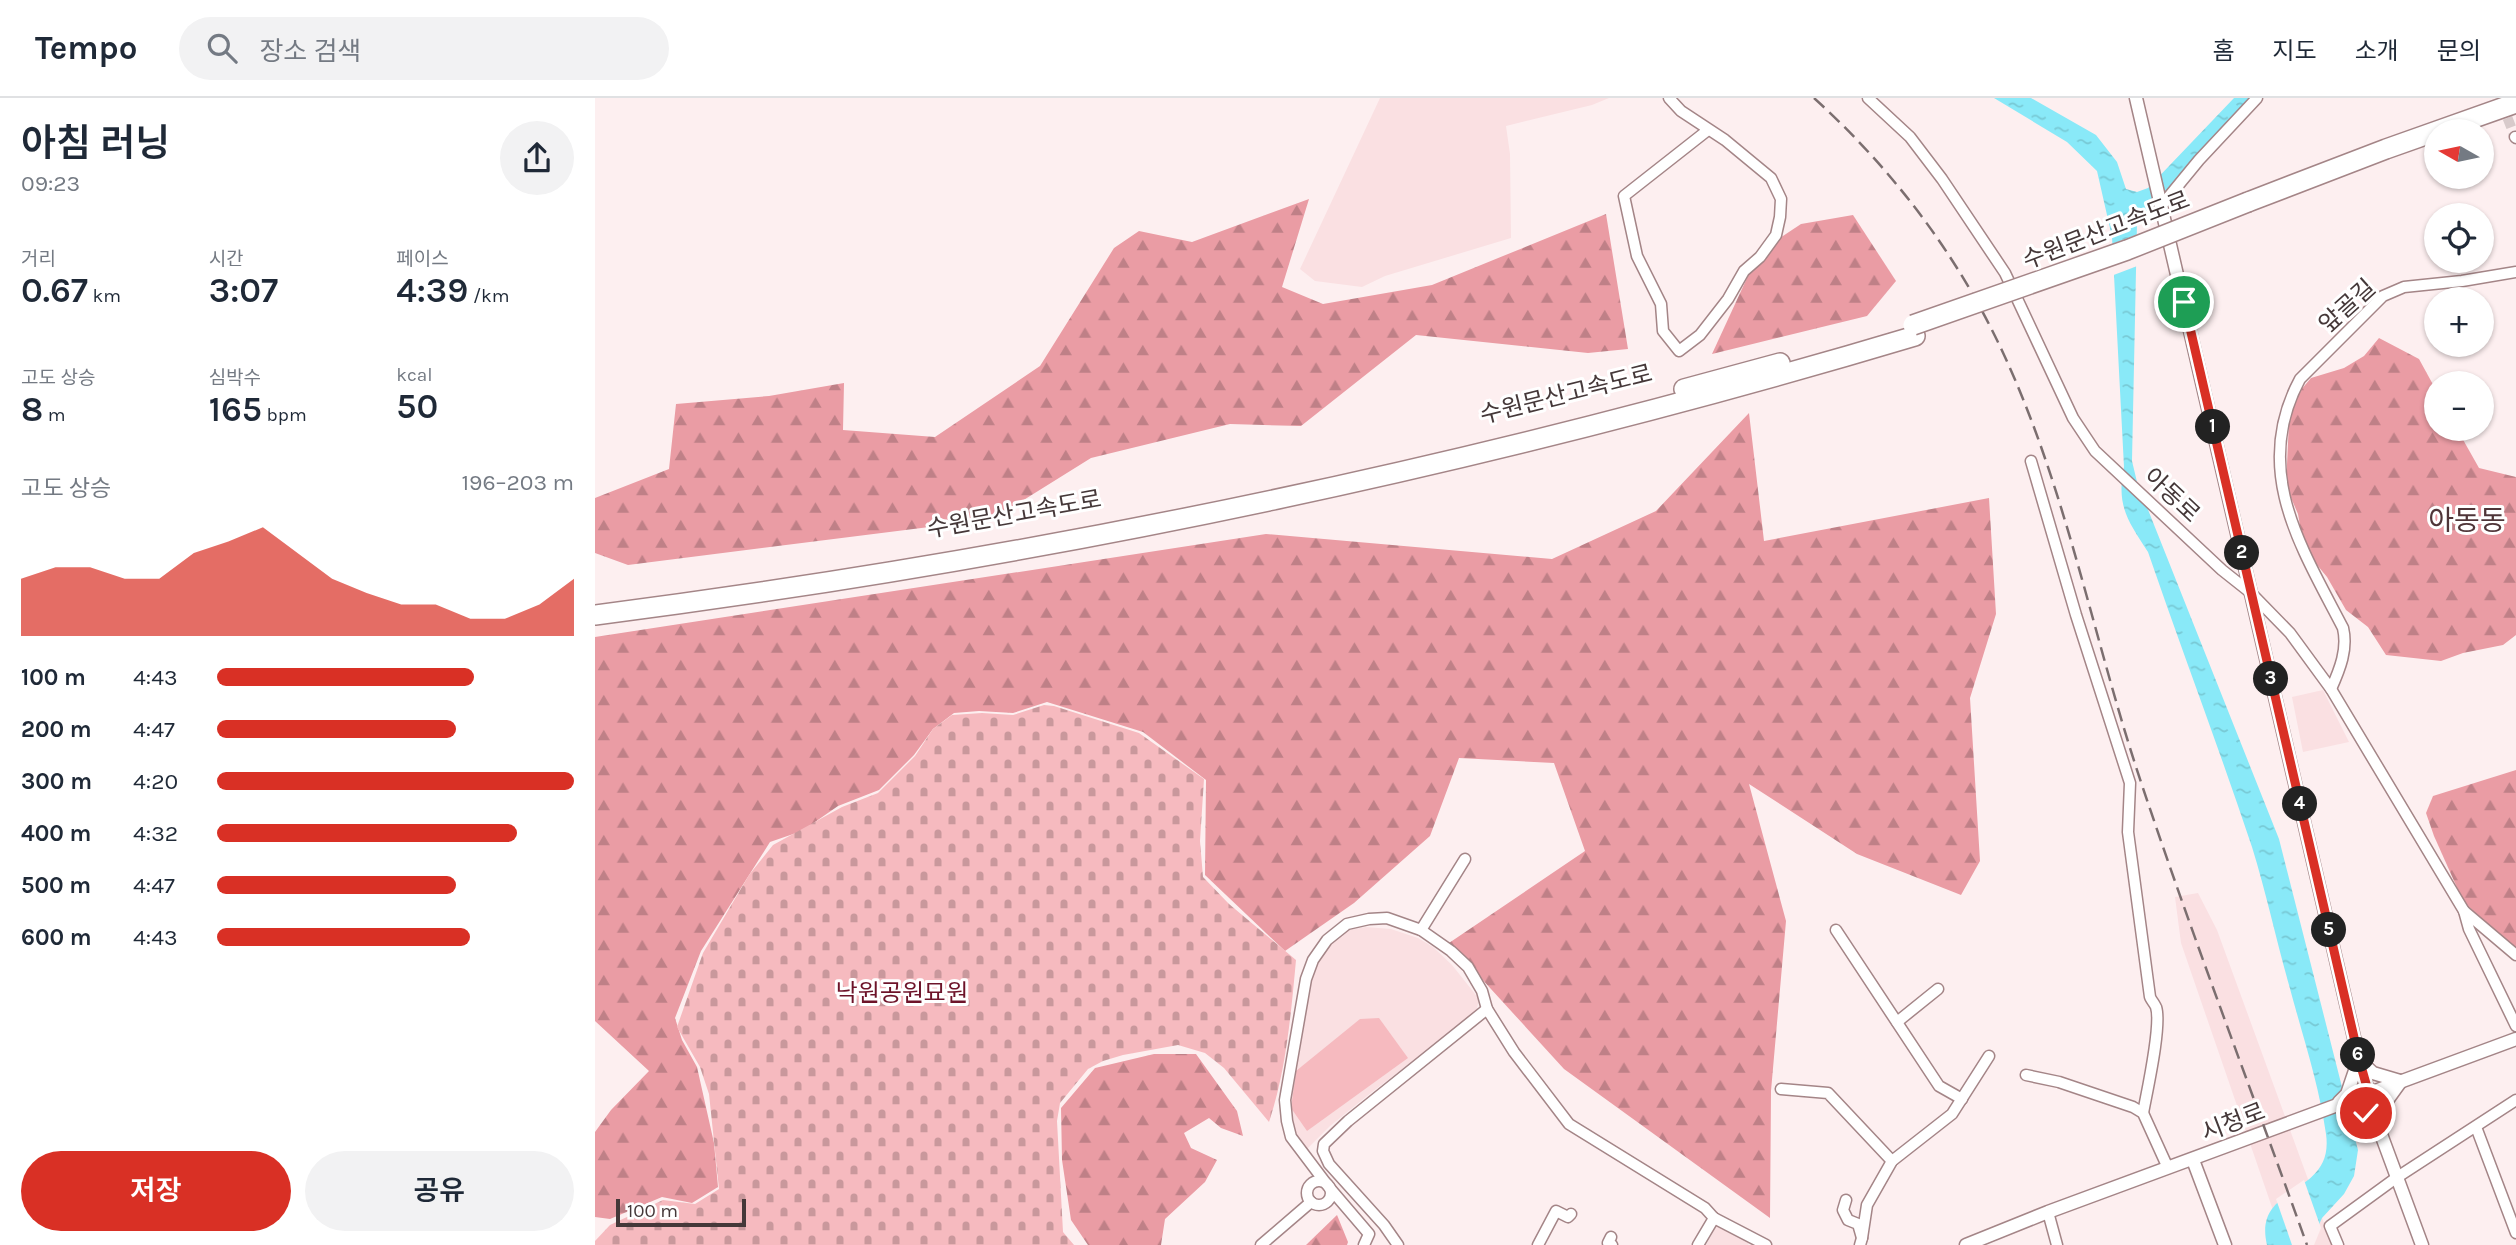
<!DOCTYPE html>
<html lang="ko">
<head>
<meta charset="utf-8">
<style>
	body { margin:0; font-family:Karla,"Noto Sans KR",sans-serif; background:#f2f2f3; color:#1f2937; height:100vh; display:flex; flex-direction:column; font-size:26px; white-space:nowrap }
	* { box-sizing:border-box; margin:0 }
	p { font-size:23px; color:#747a83 }
	.icon { flex:none; width:38px; height:38px; fill:none; stroke:currentColor; stroke-width:2; stroke-linecap:round; stroke-linejoin:round }
	.map { position:relative; flex:1; overflow:hidden }
	.side { display:flex; flex-direction:column; background:#fff; width:595px }
	.side>* { flex:none }
	.needle { width:46px; rotate:279deg }
	.fabs { position:absolute; left:1829px; top:21px; display:grid; gap:14px }
	.fabs a { display:grid; place-items:center; width:70px; height:70px; border-radius:50%; background:#fff; box-shadow:0 2px 5px #0004; font-size:35px }
	.scale { position:absolute; left:21px; bottom:18px; width:130px; box-sizing:border-box; padding-left:7px; border:4px solid #453839; border-top:0; font-size:19px; line-height:24px; white-space:nowrap; color:#453839; -webkit-text-stroke:5px #fff; paint-order:stroke }
	.pin { position:absolute; display:grid; place-items:center; width:60px; height:60px; color:#fff; margin:-30px; border:4px solid #fff; border-radius:50%; box-shadow:0 2px 7px #0007 }
	.km { position:absolute; width:35px; height:35px; margin:-18px; border-radius:50%; background:#222; color:#fff; font-size:19px; line-height:35px; text-align:center }
	.round { display:grid; place-items:center; flex:none; width:74px; height:74px; border-radius:37px; background:#f2f2f3 }
	.summary { display:flex; align-items:center; justify-content:space-between; height:119px; padding:0 21px }
	h1 { font-size:38px; font-weight:600; line-height:52px }
	.figures { display:grid; grid-template-columns:repeat(3,1fr); gap:10px; height:119px; padding:7px 21px }
	.figures div { display:grid; align-content:center }
	.figures b { font-size:35px; font-weight:600 }
	.figures small { font-size:19px; font-weight:400 }
	.figures p { font-size:19px }
	.chart { height:196px; padding:14px 21px }
	.chart p { display:flex; justify-content:space-between }
	.chart svg { width:100%; height:126px; margin-top:7px; fill:#d93025; opacity:.7 }
	.button { display:flex; gap:14px; margin-top:auto; padding:14px 21px }
	.button a { flex:1; height:80px; border-radius:42px; background:#d93025; color:#fff; font-size:28px; font-weight:600; line-height:80px; text-align:center }
	.button a+a { background:#f2f2f3; color:#1f2937 }
	ul { padding:0 21px; list-style:none; font-size:23px }
	li { display:grid; grid-template-columns:112px 84px 1fr; align-items:center; height:52px }
	li i { height:18px; border-radius:9px; background:#d93025 }
	header { display:flex; align-items:center; gap:42px; box-sizing:border-box; height:98px; padding:0 35px; background:#fff; border-bottom:2px solid #e0e1e3 }
	header strong { font-size:33px }
	nav { display:flex; gap:38px; margin-inline-start:auto; font-size:24px }
	.search { width:490px; height:63px; background:#f2f2f3; display:flex; align-items:center; gap:18px; box-sizing:border-box; padding:0 24px; border-radius:38px; color:#747a83; font-size:26px }
	main { display:flex; flex:1; min-height:0 }
	.map>svg:first-child { display:block }
	.built { fill:#fae0e2 }
	.grass { fill:#f6babf }
	.forest { fill:url(#forest-firs) }
	.cemetery { fill:url(#cemetery-stones) }
	.water { fill:url(#water-ripples) }
	.pier { fill:#fdeff0 }
	.lines { fill:none; stroke-linecap:round; stroke-linejoin:round }
	.minor-tunnel { stroke:#d8cacb; stroke-width:10; stroke-dasharray:10 5; stroke-linecap:butt }
	.minor-casing { stroke:#a48587; stroke-width:13 }
	.tertiary-casing { stroke:#a48587; stroke-width:15 }
	.motorway-casing { stroke:#a48587; stroke-width:22 }
	.minor { stroke:#fff; stroke-width:10 }
	.tertiary { stroke:#fff; stroke-width:12 }
	.motorway { stroke:#fff; stroke-width:19 }
	.rail { stroke:#7b6e6f; stroke-width:2.5; stroke-dasharray:14 7; stroke-linecap:butt }
	.motorway-bridge-casing { stroke:#a48587; stroke-width:22; stroke-linecap:butt }
	.motorway-bridge { stroke:#fff; stroke-width:19 }
	.route-casing { stroke:#fff; stroke-width:14 }
	.route { stroke:#d93025; stroke-width:9 }
	.labels { text-anchor:middle; dominant-baseline:central; stroke-width:6; stroke-linejoin:round; paint-order:stroke }
	.street-label { font-size:24px; fill:#453839; stroke:#fff }
	.park-label { font-size:24px; fill:#6d1329; stroke:#fff }
	.quarter-label { font-size:28px; fill:#4f3538; stroke:#fff }
</style>
</head>
<body>
<header>
<strong>Tempo</strong>
<div class="search"><svg class="icon" aria-label="search" viewBox="0 0 24 24"><circle cx="10" cy="10" r="6"/><path d="M15 15l6 6"/></svg>장소 검색</div>
<nav><a>홈</a><a>지도</a><a>소개</a><a>문의</a></nav>
</header>
<main>
<section class="side">
<div class="summary"><div><h1>아침 러닝</h1><p>09:23</p></div><a class="round"><svg class="icon" aria-label="share" viewBox="0 0 24 24"><path d="M12 15V3M7 8l5-5 5 5M5 13v7h14v-7"/></svg></a></div>
<div class="figures">
<div><p>거리</p><b>0.67<small> km</small></b></div>
<div><p>시간</p><b>3:07</b></div>
<div><p>페이스</p><b>4:39<small> /km</small></b></div>
</div>
<div class="figures">
<div><p>고도 상승</p><b>8<small> m</small></b></div>
<div><p>심박수</p><b>165<small> bpm</small></b></div>
<div><p>kcal</p><b>50</b></div>
</div>
<div class="chart"><p><span>고도 상승</span>196–203 m</p>
<svg viewBox="0 0 160 44" preserveAspectRatio="none"><path d="M0 44V24L10 20L20 20L30 24L40 24L50 15L60 11L70 6L80 15L90 24L100 29L110 33L120 33L130 38L140 38L150 33L160 24V44z"/></svg>
</div>
<ul>
<li><b>100 m</b>4:43<i style="width:72%"></i></li>
<li><b>200 m</b>4:47<i style="width:67%"></i></li>
<li><b>300 m</b>4:20<i style="width:100%"></i></li>
<li><b>400 m</b>4:32<i style="width:84%"></i></li>
<li><b>500 m</b>4:47<i style="width:67%"></i></li>
<li><b>600 m</b>4:43<i style="width:71%"></i></li>
</ul>
<div class="button"><a>저장</a><a>공유</a></div>
</section>
<div class="map">
<svg width="1921" height="1147" viewBox="0 0 1921 1147">
	<defs>
		<pattern id="forest-firs" width="22" height="20" patternUnits="userSpaceOnUse" patternTransform="scale(1.75)"><rect width="22" height="20" fill="#ea9ca4"/><path d="M5 1l3.5 6h-7zM16 11l3.5 6h-7z" fill="#bf8087"/></pattern>
		<pattern id="cemetery-stones" width="16" height="16" patternUnits="userSpaceOnUse" patternTransform="scale(1.75)"><rect width="16" height="16" fill="#f6babf"/><path d="M2 7V4a2 2 0 0 1 4 0v3zM10 15v-3a2 2 0 0 1 4 0v3z" fill="#c9989c"/></pattern>
		<pattern id="water-ripples" width="26" height="14" patternUnits="userSpaceOnUse" patternTransform="scale(1.75)"><rect width="26" height="14" fill="#89e9f8"/><path d="M2 4q2-2 4 0t4 0M15 11q2-2 4 0t4 0" fill="none" stroke="#78c9d5"/></pattern>
	</defs>
	<rect width="100%" height="100%" fill="#fdeff0"/>
	<!-- built -->
	<g class="built">
		<path d="M 785,0 L 1014,0 L 997,7 L 911,28 L 915,56 L 916,140 L 790,178 L 767,189 L 720,183 L 705,171 Z"/>
		<path d="M 1728,592 L 1754,644 L 1708,654 L 1697,599 Z"/>
		<path d="M 1603,795 L 1622,832 L 1737,1147 L 1690,1147 L 1586,845 L 1580,799 Z"/>
		<path d="M 771,829 L 796,831 L 823,840 L 838,849 L 857,867 L 884,901 L 881,915 L 777,994 L 735,1028 L 711,1052 L 699,1038 L 693,1006 L 714,882 L 722,862 L 733,848 L 754,832 Z"/>
		<path d="M 1122,1127 L 1154,1145 L 1153,1147 L 1111,1147 Z"/>
	</g>
	<!-- grass -->
	<path class="grass" d="M 784,920 L 813,960 L 712,1033 L 696,1010 L 701,973 L 765,921 Z"/>
	<!-- forest -->
	<g class="forest">
		<path d="M 714,101 L 687,189 L 728,206 L 837,187 L 1011,116 L 1033,251 L 993,255 L 821,237 L 706,328 L 635,326 L 496,360 L 398,421 L 33,467 L 0,455 L 0,400 L 74,371 L 81,306 L 174,298 L 249,285 L 248,332 L 340,339 L 445,268 L 519,150 L 544,133 L 597,144 Z"/>
		<path d="M 1258,117 L 1301,183 L 1272,218 L 1117,256 L 1164,154 L 1206,126 Z"/>
		<path d="M 1784,240 L 1824,261 L 1841,292 L 1841,331 L 1862,331 L 1884,370 L 1921,379 L 1921,537 L 1908,547 L 1868,555 L 1846,563 L 1791,557 L 1773,529 L 1751,512 L 1732,479 L 1709,451 L 1703,416 L 1691,388 L 1694,323 L 1699,300 L 1716,280 L 1749,270 L 1769,258 Z"/>
		<path d="M 1154,315 L 1169,443 L 1394,400 L 1401,516 L 1375,600 L 1385,763 L 1366,797 L 1262,756 L 1154,686 L 1191,823 L 1176,993 L 1175,1120 L 969,971 L 854,845 L 990,753 L 959,665 L 864,660 L 835,738 L 759,805 L 690,853 L 610,777 L 611,682 L 548,634 L 452,604 L 418,615 L 384,613 L 359,615 L 338,631 L 319,657 L 284,692 L 243,708 L 207,733 L 175,744 L 106,853 L 80,920 L 87,942 L 102,969 L 119,1045 L 123,1089 L 97,1105 L 67,1099 L 15,1121 L 0,1119 L 0,1034 L 16,1012 L 54,973 L 0,923 L 0,539 L 671,436 L 957,461 L 1061,413 Z"/>
		<path d="M 1921,672 L 1921,854 L 1868,803 L 1839,738 L 1831,715 L 1838,698 Z"/>
		<path d="M 559,956 L 601,956 L 642,1013 L 648,1038 L 626,1030 L 614,1020 L 589,1035 L 596,1050 L 622,1062 L 610,1084 L 570,1121 L 566,1147 L 493,1147 L 476,1122 L 467,1062 L 466,1010 L 500,970 Z"/>
		<path d="M 742,1117 L 753,1144 L 752,1147 L 711,1147 Z"/>
	</g>
	<!-- cemetery -->
	<path class="cemetery" d="M 449,607 L 459,608 L 544,635 L 609,681 L 605,743 L 608,779 L 634,806 L 701,862 C 696,916 691,973 674,1024 L 629,970 L 610,955 L 583,947 L 528,957 L 508,963 L 493,971 L 465,1005 L 462,1023 L 468,1134 L 479,1147 L 0,1147 L 0,1143 L 15,1127 L 68,1102 L 100,1106 L 124,1091 L 114,996 L 105,969 L 82,929 L 108,855 L 154,777 L 178,747 L 247,709 L 283,695 L 320,658 L 338,631 L 357,617 L 387,615 L 418,617 Z"/>
	<!-- water -->
	<path class="water" d="M 1399,0 L 1436,0 L 1501,37 L 1522,64 L 1531,91 L 1542,94 L 1553,90 L 1639,0 L 1657,0 L 1542,125 L 1537,363 L 1542,384 L 1684,741 L 1763,1052 L 1759,1078 L 1749,1096 L 1727,1120 L 1715,1147 L 1672,1147 C 1657,1084 1740,1100 1731,1036 C 1724,986 1707,936 1694,887 C 1681,841 1671,794 1657,749 C 1624,650 1587,553 1553,454 C 1533,423 1521,408 1529,369 L 1517,139 L 1502,73 L 1472,44 Z"/>
	<!-- pier -->
	<g class="pier">
		<path d="M 1546,135 L 1545,167 L 1516,178 L 1514,147 Z"/>
		<path d="M 1709,1082 L 1726,1130 L 1719,1147 L 1697,1147 L 1681,1101 Z"/>
	</g>
	<g class="lines">
		<!-- minor-tunnel -->
		<path class="minor-tunnel" d="M 1907,6 L 1920,39"/>
		<!-- minor casing -->
		<g class="minor-casing">
			<g id="minor">
				<path d="M 1074,0 L 1086,13 L 1130,42 L 1176,80 L 1186,101 L 1185,119 L 1181,137 L 1165,159 L 1149,173 L 1133,201 L 1105,237 L 1084,253 L 1068,233 L 1066,206 L 1042,158 L 1029,98 L 1113,32"/>
				<path d="M 1273,0 L 1315,39 L 1347,81 L 1410,175 L 1478,320 L 1500,353 L 1627,472 L 1656,495 L 1695,535 L 1736,591 L 1869,813 L 1874,831 L 1921,928"/>
				<path d="M 1920,39 L 1921,40"/>
				<path d="M 1567,107 L 1604,62 L 1662,0"/>
				<path d="M 1436,363 L 1481,517 L 1535,685 L 1533,734 L 1555,899 C 1555,900 1561,908 1561,909 C 1567,927 1552,993 1548,1015"/>
				<path d="M 1736,591 C 1745,571 1753,551 1748,530 C 1706,449 1656,372 1705,281 L 1788,198 L 1809,189 L 1867,183 L 1921,174"/>
				<path d="M 1869,813 L 1921,857"/>
				<path d="M 826,832 L 870,761"/>
				<path d="M 1241,832 L 1344,988 L 1367,1001"/>
				<path d="M 1302,924 L 1343,891"/>
				<path d="M 1431,977 L 1464,984 L 1538,1009 L 1548,1015 L 1573,1070"/>
				<path d="M 1186,991 L 1233,995 L 1297,1063"/>
				<path d="M 1881,1029 L 1921,1135"/>
				<circle cx="724" cy="1095" r="12"/>
				<path d="M 1251,1102 L 1248,1112 L 1253,1122 L 1263,1126 L 1267,1140 L 1265,1147"/>
				<path d="M 1453,1114 L 1462,1147"/>
				<path d="M 1119,1120 L 1171,1147"/>
				<path d="M 1016,1139 L 1013,1145 L 1017,1147"/>
				<path d="M 1267,1140 L 1272,1107 L 1297,1063 L 1357,1016 L 1394,958"/>
				<path d="M 666,1147 L 716,1104"/>
				<path d="M 769,1147 L 774,1136 L 733,1088 L 696,1039 L 692,1023 L 690,1002 L 711,881 L 718,862 L 732,842 L 752,826 L 774,821 L 792,820 L 826,832 L 856,853 L 873,869 L 887,893 L 892,911 L 919,954 L 974,1026 L 1110,1110 L 1119,1120 L 1103,1147"/>
				<path d="M 803,1147 L 789,1127 L 734,1066 L 728,1053 L 729,1046 L 753,1023 L 892,911"/>
				<path d="M 943,1147 L 961,1113 L 973,1119 L 976,1116"/>
				<path d="M 1743,1147 L 1735,1128 L 1801,1080 L 1921,1002"/>
			</g>
		</g>
		<!-- tertiary casing -->
		<g class="tertiary-casing">
			<g id="tertiary">
				<path d="M 1541,0 L 1764,961 L 1783,1028 L 1827,1147"/>
				<path d="M 1766,964 L 1778,975 L 1805,983"/>
				<path d="M 1744,1004 L 1752,996 L 1764,961"/>
				<path d="M 1744,1008 C 1761,1010 1771,1015 1783,1027"/>
				<path d="M 1784,1025 L 1788,1008 L 1806,983"/>
				<path d="M 1598,1062 L 1630,1147"/>
				<path d="M 1371,1147 L 1453,1114 L 1921,941"/>
			</g>
		</g>
		<!-- motorway casing -->
		<g class="motorway-casing">
			<g id="motorway">
				<path d="M 1653,104 L 1791,51 L 1921,5"/>
				<path d="M 1089,291 L 1185,265"/>
				<path d="M 0,517 C 446,460 889,367 1320,238"/>
			</g>
		</g>
		<!-- minor -->
		<use href="#minor" class="minor"/>
		<!-- tertiary -->
		<use href="#tertiary" class="tertiary"/>
		<!-- motorway -->
		<use href="#motorway" class="motorway"/>
		<!-- rail -->
		<path class="rail" d="M 1219,0 C 1283,58 1339,127 1381,202 C 1462,346 1491,514 1541,669 C 1594,830 1655,988 1712,1147"/>
		<!-- motorway-bridge casing -->
		<g class="motorway-bridge-casing">
			<path id="motorway-bridge" d="M 1318,227 L 1532,152 L 1653,104"/>
		</g>
		<!-- motorway-bridge -->
		<use href="#motorway-bridge" class="motorway-bridge"/>
	</g>
	<g class="lines">
		<!-- route casing -->
		<g class="route-casing">
			<path id="route" d="M 1589,204 L 1764,961 L 1783,1028 L 1771,1015"/>
		</g>
		<!-- route -->
		<use href="#route" class="route"/>
	</g>
	<g class="labels">
		<!-- street labels -->
		<g class="street-label">
			<text transform="translate(1511 132) rotate(-21)">수원문산고속도로</text>
			<text transform="translate(1752 208) rotate(-42)">앞골길</text>
			<text transform="translate(971 296) rotate(-14)">수원문산고속도로</text>
			<text transform="translate(1577 397) rotate(43)">아동로</text>
			<text transform="translate(419 416) rotate(-10)">수원문산고속도로</text>
			<text transform="translate(1638 1024) rotate(-21)">시청로</text>
		</g>
		<!-- park labels -->
		<g class="park-label">
			<text x="307" y="895">낙원공원묘원</text>
		</g>
		<!-- quarter labels -->
		<g class="quarter-label">
			<text x="1872" y="422">아동동</text>
		</g>
	</g>
</svg>
<div class="fabs">
<a><svg class="needle" viewBox="-14 -14 28 28"><path d="M0-13l5 13h-10z" fill="#e53935"/><path d="M0 13l5-13h-10z" fill="#747a83"/></svg></a>
<a><svg class="icon" aria-label="locate" viewBox="0 0 24 24"><circle cx="12" cy="12" r="6"/><path d="M12 2v4M12 18v4M2 12h4M18 12h4"/></svg></a>
<a>+</a>
<a>−</a>
</div>
<div class="scale">100 m</div>
<div class="pin" style="left:1589px;top:204px;background:#1e9e55"><svg class="icon" aria-label="arrive" viewBox="0 0 24 24"><path d="M6 21V4h12l-3 4 3 4H6"/></svg></div>
<div class="pin" style="left:1771px;top:1015px;background:#d93025"><svg class="icon" aria-label="check" viewBox="0 0 24 24"><path d="M5 12l5 5 9-10"/></svg></div>
<b class="km" style="left:1618px;top:329px">1</b>
<b class="km" style="left:1647px;top:455px">2</b>
<b class="km" style="left:1676px;top:581px">3</b>
<b class="km" style="left:1705px;top:706px">4</b>
<b class="km" style="left:1734px;top:832px">5</b>
<b class="km" style="left:1763px;top:957px">6</b>
</div>
</main>
</body>
</html>
